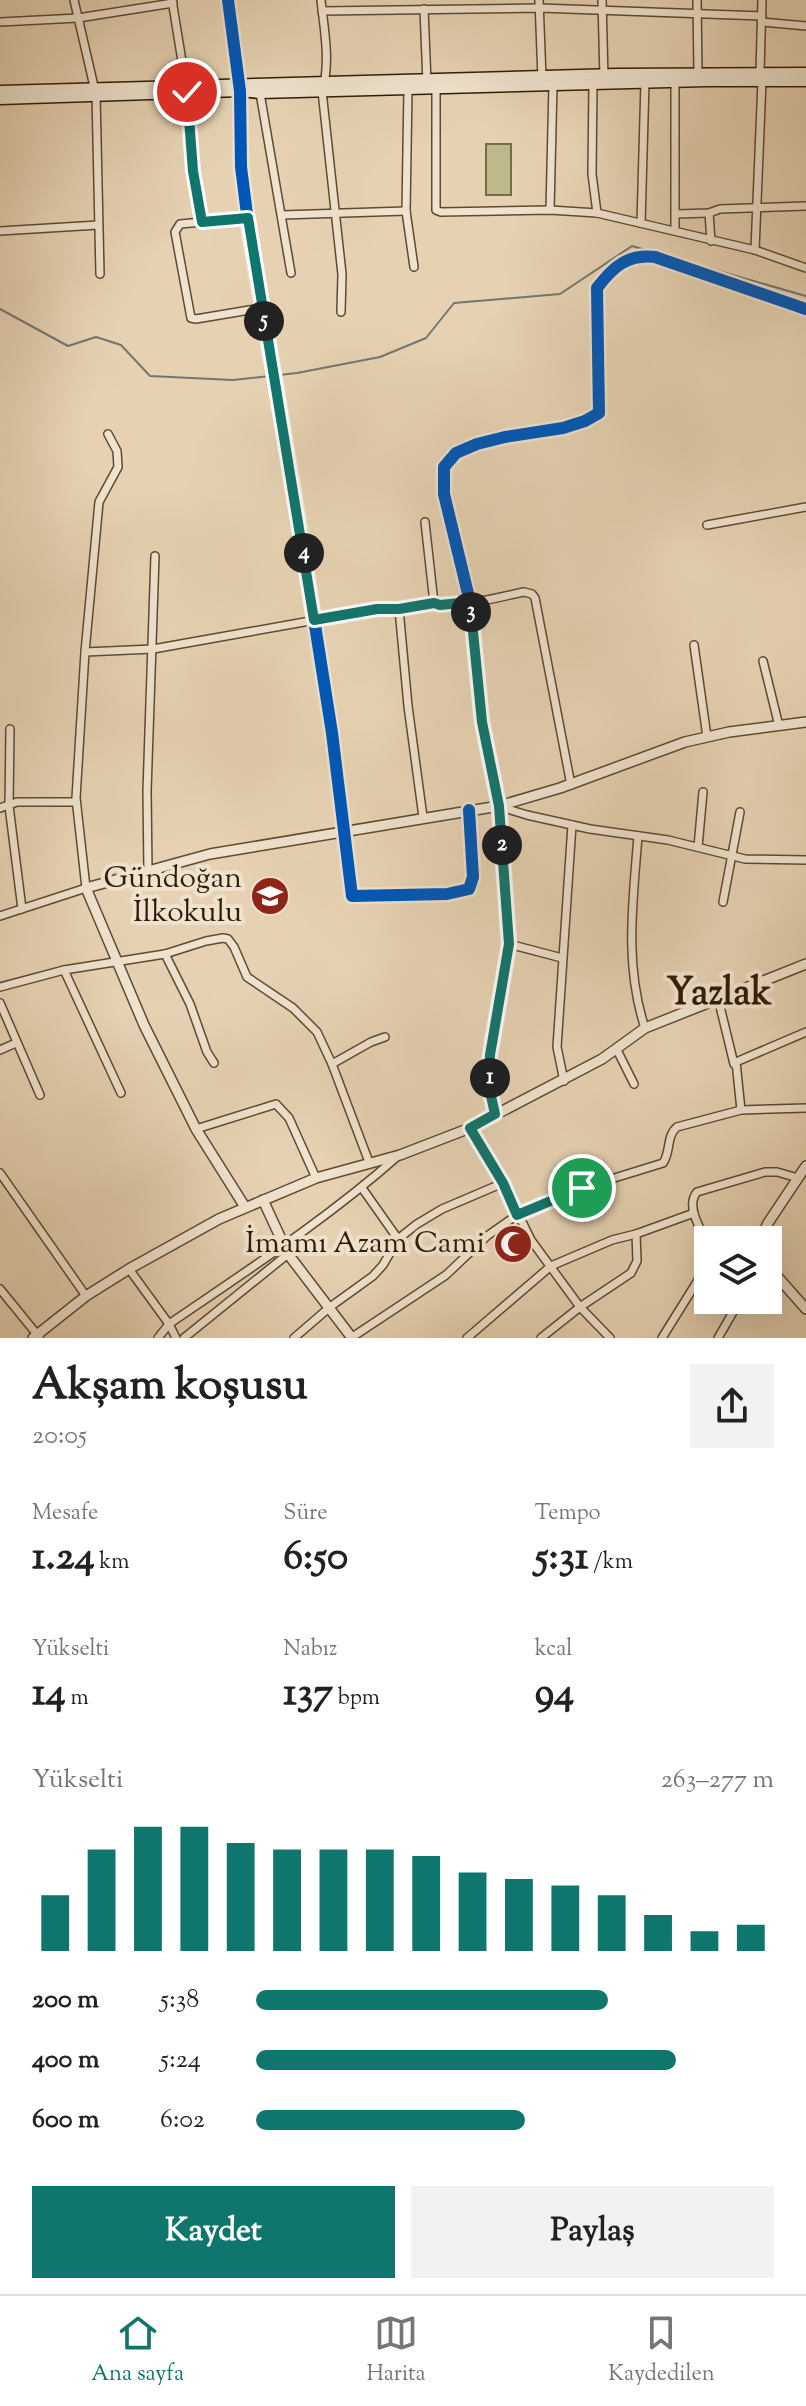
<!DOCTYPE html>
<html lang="tr">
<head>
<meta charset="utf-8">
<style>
	body { margin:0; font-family:"Sorts Mill Goudy",serif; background:#f2f2f2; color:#222; height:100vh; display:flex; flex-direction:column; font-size:30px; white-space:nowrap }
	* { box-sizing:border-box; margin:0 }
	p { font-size:26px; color:#767676 }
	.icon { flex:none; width:44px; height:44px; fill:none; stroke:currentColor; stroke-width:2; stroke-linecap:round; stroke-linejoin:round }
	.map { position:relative; height:1338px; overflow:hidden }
	.panel { display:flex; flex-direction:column; background:#fff; flex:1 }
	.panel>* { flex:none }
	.controls { position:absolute; left:694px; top:1226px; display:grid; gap:16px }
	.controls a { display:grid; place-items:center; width:88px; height:88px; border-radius:0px; background:#fff; box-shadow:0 8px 32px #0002; font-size:40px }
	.pin { position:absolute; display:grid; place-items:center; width:68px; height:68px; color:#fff; margin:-34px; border:4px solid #fff; border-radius:50%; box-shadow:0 2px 8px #0007 }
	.km { position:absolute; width:40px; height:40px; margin:-20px; border-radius:50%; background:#222; color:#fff; font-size:22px; line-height:40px; text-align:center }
	.round { display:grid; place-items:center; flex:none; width:84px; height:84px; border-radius:0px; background:#f2f2f2 }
	.summary { display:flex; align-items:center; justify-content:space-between; height:136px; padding:0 32px }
	h1 { font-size:44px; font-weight:700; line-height:60px }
	.figures { display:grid; grid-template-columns:repeat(3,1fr); gap:12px; height:136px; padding:8px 32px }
	.figures div { display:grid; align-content:center }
	.figures b { font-size:40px; font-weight:700 }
	.figures small { font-size:22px; font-weight:400 }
	.figures p { font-size:22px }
	.chart { height:224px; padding:16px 32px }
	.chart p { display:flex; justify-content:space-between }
	.chart svg { width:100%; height:144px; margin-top:8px; stroke:#0f766e; stroke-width:6 }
	.action { display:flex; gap:16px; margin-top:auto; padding:16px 32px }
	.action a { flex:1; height:92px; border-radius:0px; background:#0f766e; color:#fff; font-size:32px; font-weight:700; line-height:92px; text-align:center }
	.action a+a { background:#f2f2f2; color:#222 }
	ul { padding:0 32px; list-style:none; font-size:26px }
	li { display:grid; grid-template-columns:128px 96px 1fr; align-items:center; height:60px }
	li i { height:20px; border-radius:10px; background:#0f766e }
	.tabs { display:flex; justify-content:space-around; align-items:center; height:112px; border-top:2px solid #e0e0e0; background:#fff; font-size:22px; color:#767676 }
	.tabs a { display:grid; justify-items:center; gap:4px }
	.tabs .selected { color:#0f766e }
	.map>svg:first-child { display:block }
	.green { fill:#bbba88; stroke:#766b46; stroke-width:2 }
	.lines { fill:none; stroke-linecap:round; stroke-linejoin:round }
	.stream { stroke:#717771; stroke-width:2 }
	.minor-casing { stroke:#5e4a30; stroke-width:10 }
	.tertiary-casing { stroke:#5e4a30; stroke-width:12 }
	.secondary-casing { stroke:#301c04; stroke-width:13 }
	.minor { stroke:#efe2ce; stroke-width:7 }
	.tertiary { stroke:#efe2ce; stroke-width:9 }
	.secondary { stroke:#efe2ce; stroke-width:10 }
	.cycleway-casing { stroke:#efe2ce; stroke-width:17 }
	.cycleway { stroke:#0057b8; stroke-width:12 }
	.route-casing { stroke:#fff; stroke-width:16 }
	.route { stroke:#0f766e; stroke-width:10 }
	.labels { text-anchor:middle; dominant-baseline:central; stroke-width:8; stroke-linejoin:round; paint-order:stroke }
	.poi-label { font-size:30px; fill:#301c04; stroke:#efe2ce; text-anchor:end }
	.district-label { font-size:38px; font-weight:bold; fill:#301c04; stroke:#efe2ce }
</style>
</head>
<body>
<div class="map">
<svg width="806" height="1338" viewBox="0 0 806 1338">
	<rect width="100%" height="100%" fill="#e6d2b3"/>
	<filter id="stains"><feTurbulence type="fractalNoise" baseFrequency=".0025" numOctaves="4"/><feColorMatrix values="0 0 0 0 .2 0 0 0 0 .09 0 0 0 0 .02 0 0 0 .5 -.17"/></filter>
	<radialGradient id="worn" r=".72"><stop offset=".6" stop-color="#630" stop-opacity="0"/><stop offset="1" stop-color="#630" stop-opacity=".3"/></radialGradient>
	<!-- green -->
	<rect class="green" x="486" y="144" width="25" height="51"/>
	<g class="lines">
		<!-- stream -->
		<path class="stream" d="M 0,309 L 68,346 L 96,337 L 121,345 L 150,376 L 233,380 L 297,373 L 380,357 L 426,338 L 454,303 L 560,294 L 632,246 L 806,296"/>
		<!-- minor casing -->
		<g class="minor-casing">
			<g id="minor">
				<path d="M 74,0 L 96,95 L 100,274"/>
				<path d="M 172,0 L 187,92 L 193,171 L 202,222"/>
				<path d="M 228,0 L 240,91 L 241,167 L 250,238 L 292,479 L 332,733 L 352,896 L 447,894 L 469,889 L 473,877 L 469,810"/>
				<path d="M 321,0 C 324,29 331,63 322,91 L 342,274 L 341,312"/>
				<path d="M 539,0 L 542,78"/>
				<path d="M 602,0 L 604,78"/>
				<path d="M 697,0 L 698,73"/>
				<path d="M 424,9 L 427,83"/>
				<path d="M 322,11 L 540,8 L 762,16"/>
				<path d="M 0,22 L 78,18 L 173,3"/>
				<path d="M 762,22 L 806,26"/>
				<path d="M 760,72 L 762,0"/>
				<path d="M 593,83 L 592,174 L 597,213"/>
				<path d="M 436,88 L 436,210 L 441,212 L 550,210 L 597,213 L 755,250 L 806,268"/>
				<path d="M 408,89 L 406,211 L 414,267"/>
				<path d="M 260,93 L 291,273"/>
				<path d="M 550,210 L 553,85"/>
				<path d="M 709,213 L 711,241"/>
				<path d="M 676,214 L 709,213 L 720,209 L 806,206"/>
				<path d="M 282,215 L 406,211"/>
				<path d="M 248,218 L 180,224 L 175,232 L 191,318 L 196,319 L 261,308"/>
				<path d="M 641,223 L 645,82"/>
				<path d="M 675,230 L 675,81"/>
				<path d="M 0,231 L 98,225"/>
				<path d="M 755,250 L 762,81"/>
				<path d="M 425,522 L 434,603"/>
				<path d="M 707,525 L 806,507"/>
				<path d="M 399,609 L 408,706 L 423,817"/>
				<path d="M 694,645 L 707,737"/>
				<path d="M 85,652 L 153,649 L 377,609 L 399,609 L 434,603 C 458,609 499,597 524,592 L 532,594 L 535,598 L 571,785"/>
				<path d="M 763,661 L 779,726"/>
				<path d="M 10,729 L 9,806 L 22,909"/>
				<path d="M 501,807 L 527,815 L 590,829 L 668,840 L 745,859 L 806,860"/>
				<path d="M 0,808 L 17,802 L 76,802"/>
				<path d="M 638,836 C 633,901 624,965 645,1028"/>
				<path d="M 698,847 L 703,792"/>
				<path d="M 148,872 L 147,791 L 155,556"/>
				<path d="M 723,902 L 740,812"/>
				<path d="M 0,916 L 86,888 L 76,798 L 85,652 L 99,502 L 118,467 L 117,451 L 108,434"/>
				<path d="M 509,944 L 562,958"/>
				<path d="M 165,954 L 190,1004 L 207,1052 L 214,1063"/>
				<path d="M 64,970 L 121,1093"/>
				<path d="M 0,987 L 64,970 L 165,954 L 206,941 L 223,938 L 228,939 L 234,947 L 247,977 L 293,1008 L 317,1032 L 332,1064 L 369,1162"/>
				<path d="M 718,998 L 734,1064 L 736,1062 L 741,1110"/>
				<path d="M 0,1003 L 40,1095"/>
				<path d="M 0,1050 L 16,1043"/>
				<path d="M 617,1050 L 634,1084"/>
				<path d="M 736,1062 L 806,1032"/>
				<path d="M 332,1064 L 371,1042 L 385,1037"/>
				<path d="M 564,1081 L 557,1047 L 572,825"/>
				<path d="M 495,1114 L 489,1087 L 490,1055 L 509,944 L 499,806 L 482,722 L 470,602 L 444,494 L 444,467 L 456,453 L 477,444 L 505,437 L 563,428 L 585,421 L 599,413 L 597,288 C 613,267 627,254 655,257 L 806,309"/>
				<path d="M 470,1128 L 503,1183 L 531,1240 L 580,1307 L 610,1338"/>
				<path d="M 196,1129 L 276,1104 L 289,1118 L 316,1178"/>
				<path d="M 0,1173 L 86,1296"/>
				<path d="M 362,1188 L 398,1239"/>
				<path d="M 708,1244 C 701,1230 685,1206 697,1192 L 765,1172 L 777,1172 L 798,1178"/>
				<path d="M 129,1269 L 169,1324 L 176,1338"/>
				<path d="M 0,1289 L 39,1337"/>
				<path d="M 158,1338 L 169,1324 C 248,1270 327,1219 398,1156"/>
				<path d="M 184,1338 L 288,1254"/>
				<path d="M 294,1338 L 330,1307 L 373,1276 L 383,1265 L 398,1239 L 417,1224 L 442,1209 L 503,1183"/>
				<path d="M 351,1338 L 446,1275 L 487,1236 L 517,1215 L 582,1188 L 663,1163 C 671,1152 666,1136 677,1127 L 741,1110 L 806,1108"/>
				<path d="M 467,1338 L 551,1266 L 612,1240 L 636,1234 L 694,1213"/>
				<path d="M 541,1338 L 580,1307 L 631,1273 L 637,1261 L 636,1234"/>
				<path d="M 662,1338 L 708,1264"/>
				<path d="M 718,1338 L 740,1300"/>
			</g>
		</g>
		<!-- tertiary casing -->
		<g class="tertiary-casing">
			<g id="tertiary">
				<path d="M 263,1200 L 288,1254 L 352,1338"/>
				<path d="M 245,1207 L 196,1129 L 144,1025 L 86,888 L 210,854 L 499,806 L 560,788 L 685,742 L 729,732 L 806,722"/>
				<path d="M 760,1240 L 768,1223 L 806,1166"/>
				<path d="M 768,1266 L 806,1309"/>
				<path d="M 33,1338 L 86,1296 L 129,1269 L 219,1219 L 316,1178 L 400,1155 L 470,1128 L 602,1059 L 645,1028 L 806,964"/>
			</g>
		</g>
		<!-- secondary casing -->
		<g class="secondary-casing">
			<g id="secondary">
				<path d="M 0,91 L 617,74 L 806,73"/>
				<path d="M 0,99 L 240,91 L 260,93 L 706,81 L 806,81"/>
			</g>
		</g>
		<!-- minor -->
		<use href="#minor" class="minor"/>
		<!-- tertiary -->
		<use href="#tertiary" class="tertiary"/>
		<!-- secondary -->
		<use href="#secondary" class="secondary"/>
		<!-- cycleway casing -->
		<g class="cycleway-casing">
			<g id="cycleway">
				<path d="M 228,0 L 240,91 L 241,167 L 250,238 L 292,479 L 332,733 L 352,896 L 447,894 L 469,889 L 473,877 L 469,810"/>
				<path d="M 495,1114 L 489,1087 L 490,1055 L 509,944 L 499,806 L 482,722 L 470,602 L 444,494 L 444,467 L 456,453 L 477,444 L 505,437 L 563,428 L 585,421 L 599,413 L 597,288 C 613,267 627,254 655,257 L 806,309"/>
			</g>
		</g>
		<!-- cycleway -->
		<use href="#cycleway" class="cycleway"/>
	</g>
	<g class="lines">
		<!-- route casing -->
		<g class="route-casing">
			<path id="route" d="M 187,92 L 193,171 L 202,222 L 248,218 L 314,620 L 377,609 L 399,609 L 434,603 L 440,605 L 470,602 L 482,722 L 499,806 L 509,944 L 490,1055 L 489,1087 L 495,1114 L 470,1128 L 503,1183 L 517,1215 L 582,1188"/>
		</g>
		<!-- route -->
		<use href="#route" class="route"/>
	</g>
	<!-- icons -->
	<defs>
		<g id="school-disc" transform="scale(2)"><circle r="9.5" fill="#8f2418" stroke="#efe2ce"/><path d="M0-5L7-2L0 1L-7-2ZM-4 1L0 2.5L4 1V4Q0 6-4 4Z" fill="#fff"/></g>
		<g id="mosque-disc" transform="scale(2)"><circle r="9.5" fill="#8f2418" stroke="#efe2ce"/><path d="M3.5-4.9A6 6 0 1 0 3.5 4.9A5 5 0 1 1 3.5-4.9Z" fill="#fff"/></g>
	</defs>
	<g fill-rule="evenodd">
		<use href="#school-disc" x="270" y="896"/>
		<use href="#mosque-disc" x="513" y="1244"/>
	</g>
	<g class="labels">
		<!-- poi labels -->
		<g class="poi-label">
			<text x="242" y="879">Gündoğan<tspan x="242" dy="34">İlkokulu</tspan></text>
			<text x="485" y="1244">İmamı Azam Cami</text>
		</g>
		<!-- district labels -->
		<g class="district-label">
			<text x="719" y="995">Yazlak</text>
		</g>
	</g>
	<rect width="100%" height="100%" filter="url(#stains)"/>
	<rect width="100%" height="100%" fill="url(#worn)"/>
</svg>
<div class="controls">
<a><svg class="icon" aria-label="layers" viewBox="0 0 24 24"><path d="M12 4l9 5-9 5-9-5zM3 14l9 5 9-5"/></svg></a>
</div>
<div class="pin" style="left:582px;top:1188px;background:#1e9e55"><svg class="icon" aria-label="arrive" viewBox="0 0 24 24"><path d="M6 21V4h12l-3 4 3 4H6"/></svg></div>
<div class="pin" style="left:187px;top:92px;background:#d93025"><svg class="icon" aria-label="check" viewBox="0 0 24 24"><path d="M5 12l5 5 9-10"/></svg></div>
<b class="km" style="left:490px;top:1078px">1</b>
<b class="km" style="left:502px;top:845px">2</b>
<b class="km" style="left:471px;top:612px">3</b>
<b class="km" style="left:304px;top:553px">4</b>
<b class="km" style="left:264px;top:321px">5</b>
</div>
<section class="panel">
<div class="summary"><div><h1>Akşam koşusu</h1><p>20:05</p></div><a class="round"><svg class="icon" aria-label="share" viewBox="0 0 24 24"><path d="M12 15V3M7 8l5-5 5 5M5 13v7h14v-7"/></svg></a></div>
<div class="figures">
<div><p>Mesafe</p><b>1.24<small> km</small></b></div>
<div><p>Süre</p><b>6:50</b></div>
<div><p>Tempo</p><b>5:31<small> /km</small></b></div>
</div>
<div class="figures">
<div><p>Yükselti</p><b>14<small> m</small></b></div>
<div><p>Nabız</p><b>137<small> bpm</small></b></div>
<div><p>kcal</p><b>94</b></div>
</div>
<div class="chart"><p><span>Yükselti</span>263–277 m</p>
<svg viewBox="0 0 160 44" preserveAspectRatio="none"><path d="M5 44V27M15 44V13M25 44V6M35 44V6M45 44V11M55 44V13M65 44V13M75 44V13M85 44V15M95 44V20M105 44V22M115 44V24M125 44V27M135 44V33M145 44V38M155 44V36"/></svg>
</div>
<ul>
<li><b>200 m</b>5:38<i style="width:68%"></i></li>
<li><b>400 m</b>5:24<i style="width:81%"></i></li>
<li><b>600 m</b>6:02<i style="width:52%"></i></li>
</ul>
<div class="action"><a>Kaydet</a><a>Paylaş</a></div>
</section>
<nav class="tabs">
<a class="selected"><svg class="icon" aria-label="home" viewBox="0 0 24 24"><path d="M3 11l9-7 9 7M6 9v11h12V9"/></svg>Ana sayfa</a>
<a><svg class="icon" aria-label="map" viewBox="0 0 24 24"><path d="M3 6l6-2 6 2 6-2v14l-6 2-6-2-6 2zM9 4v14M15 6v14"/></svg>Harita</a>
<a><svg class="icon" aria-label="saved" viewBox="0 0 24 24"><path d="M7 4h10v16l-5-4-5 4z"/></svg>Kaydedilen</a>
</nav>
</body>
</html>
